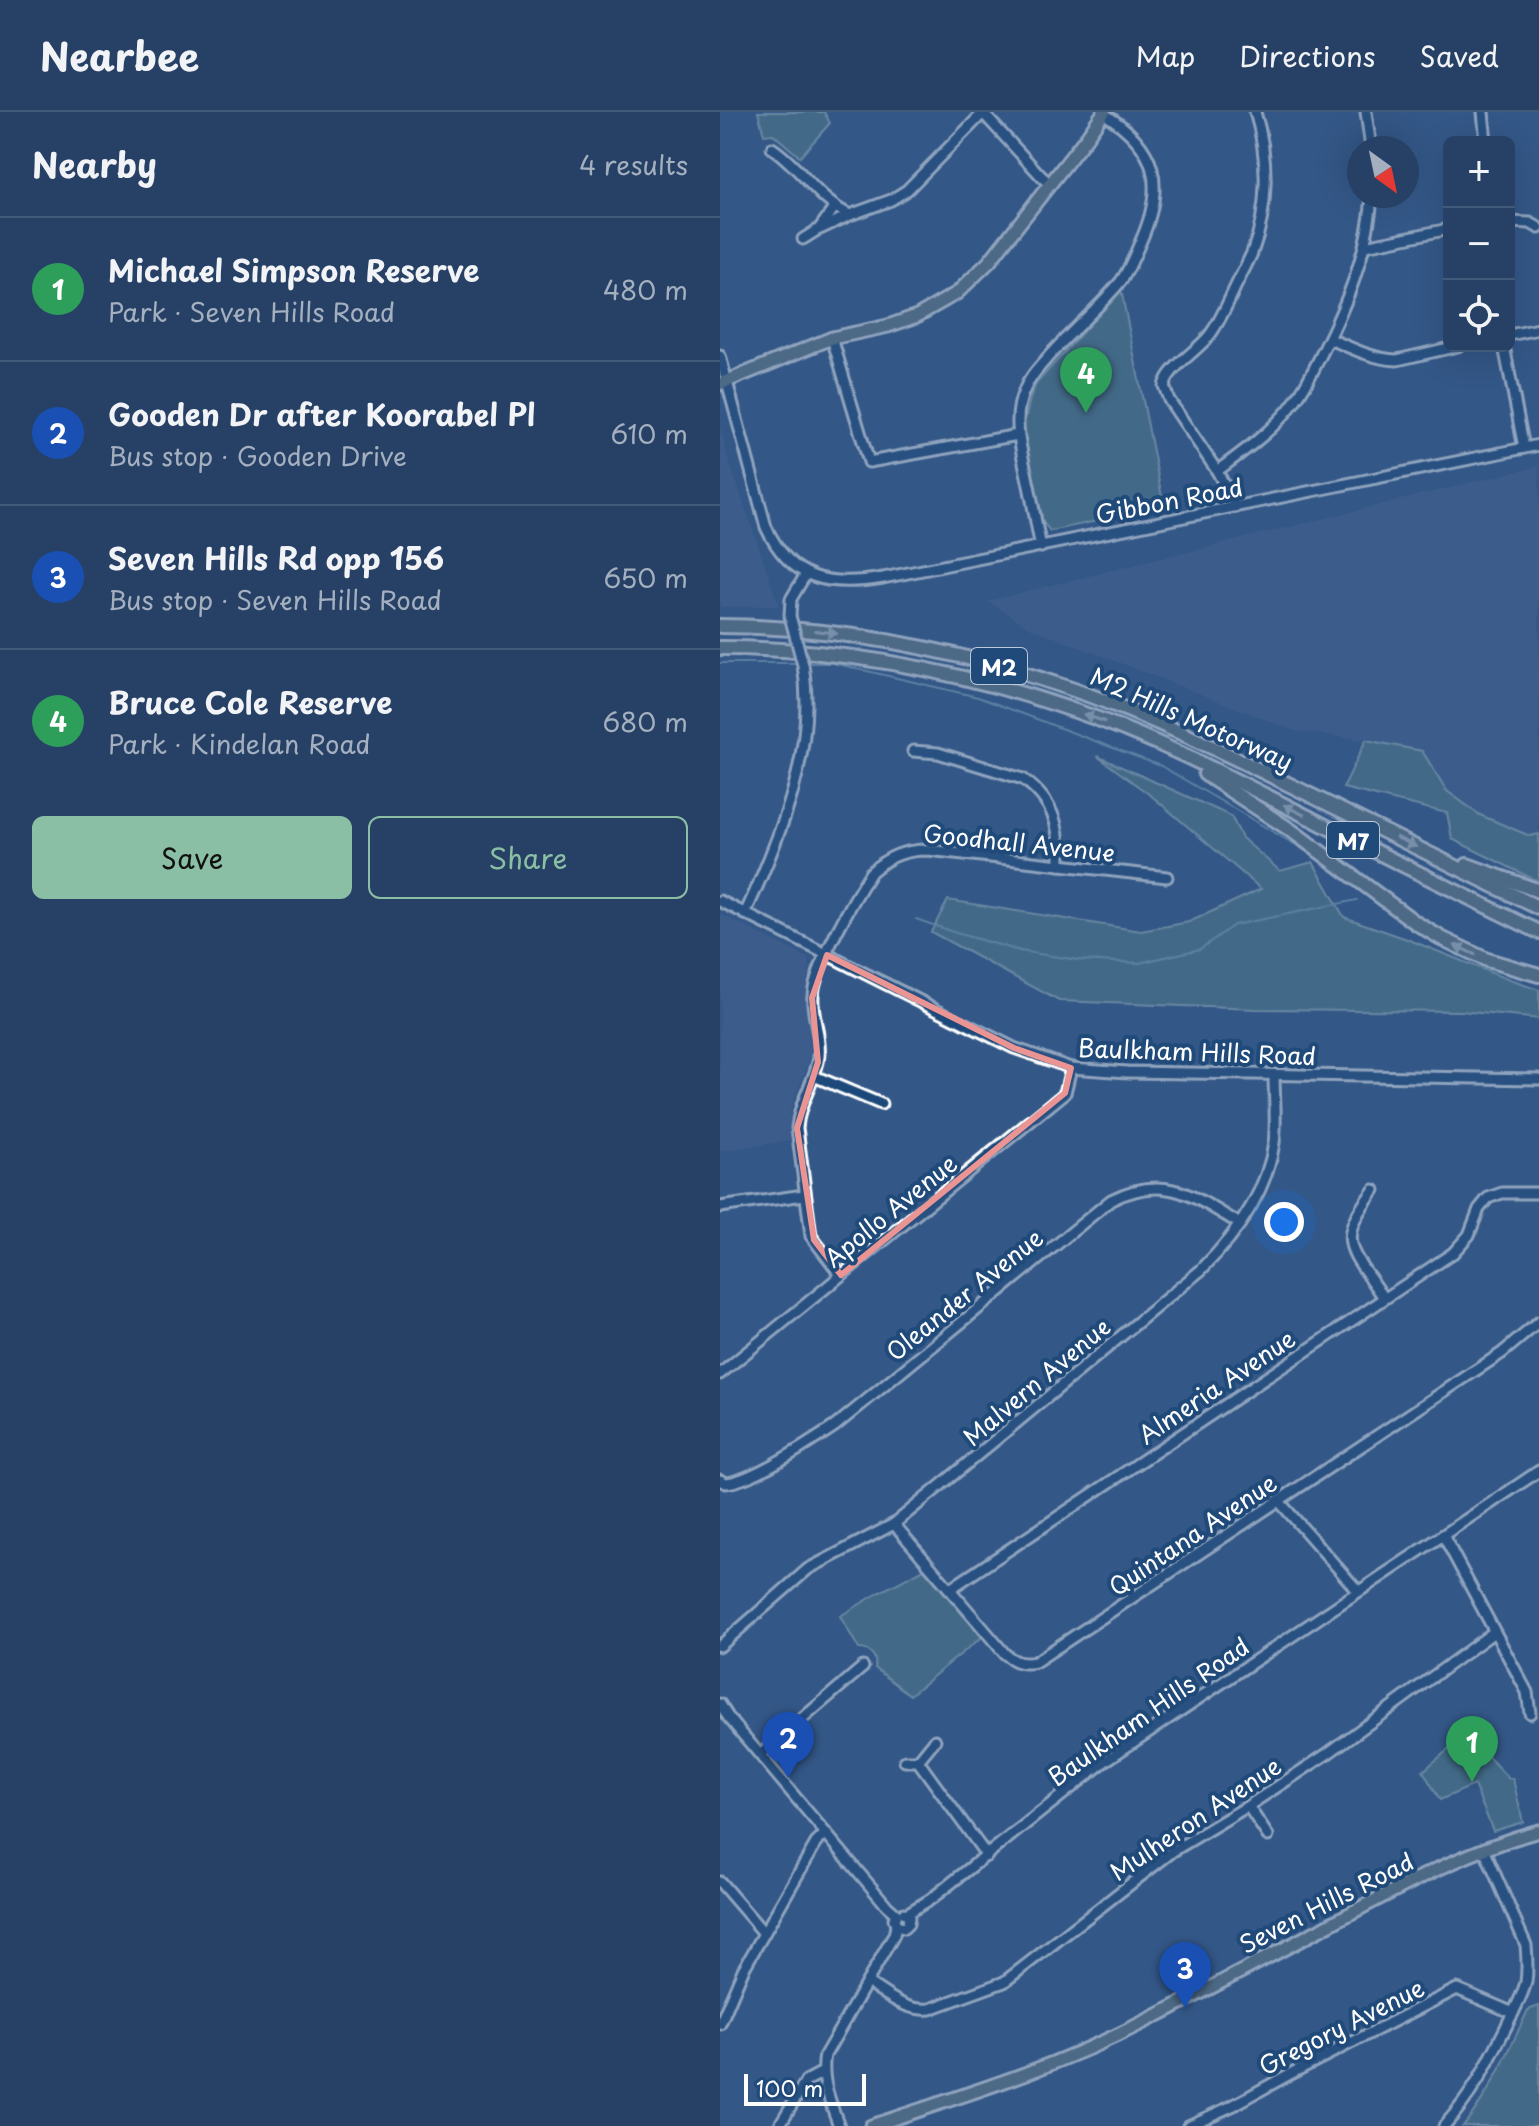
<!DOCTYPE html>
<html lang="en">
<head>
<meta charset="utf-8">
<style>
  :root { --surface:#264165; --page:#2e486b; --text:#f1f3f6; --muted:#a4afbf; --line:#425a79; --accent:#8abfa5 }
  body { margin:0; font-family:"Playpen Sans",sans-serif; background:var(--page); color:var(--text) }
  .controls { position:absolute; right:24px; top:24px; display:grid; overflow:hidden; border-radius:12px; box-shadow:0 8px 32px #0002 }
  .controls button { width:72px; height:72px; display:grid; place-items:center; padding:0; border:0; border-bottom:2px solid var(--line); background:var(--surface); color:var(--text); font:40px sans-serif }
  .compass { position:absolute; left:627px; top:24px; width:72px; height:72px; border-radius:50%; background:var(--surface); box-shadow:0 8px 32px #0002; rotate:147deg }
  .scale { position:absolute; left:24px; bottom:20px; width:122px; box-sizing:border-box; padding-left:8px; border:4px solid #fff; border-top:0; font-size:22px; line-height:28px; white-space:nowrap; color:#fff; -webkit-text-stroke:6px #1f4a7a; paint-order:stroke }
  .you { position:absolute; left:564px; top:1110px; width:28px; height:28px; margin:-20px; border:6px solid #fff; border-radius:50%; background:#1a73e8; box-shadow:0 0 0 12px #1a73e833 }
  .badge { display:grid; place-items:center; width:52px; height:52px; border-radius:50%; background:var(--accent); color:#fff; font-size:26px; font-weight:700 }
  .pin { position:absolute; translate:-50% -66px; filter:drop-shadow(0 2px 4px #0008) }
  .pin::after { content:''; position:absolute; top:42px; width:28px; height:24px; background:inherit; clip-path:polygon(0 0,100% 0,50% 100%) }
  .list { margin:0; padding:0; list-style:none }
  h2 { display:flex; justify-content:space-between; align-items:center; height:104px; margin:0; padding:0 32px; font-size:34px }
  h2 small { font-size:26px; font-weight:400; color:var(--muted) }
  .list li { display:grid; grid-template-columns:52px 1fr auto; gap:24px; align-items:center; box-sizing:border-box; height:144px; padding:0 32px; border-top:2px solid var(--line) }
  .list b { display:block; font-size:30px; white-space:nowrap }
  .list p { margin:0; font-size:26px; white-space:nowrap; color:var(--muted) }
  .list em { font-size:26px; font-style:normal; color:var(--muted) }
  .actions { display:flex; gap:16px; padding:24px 32px }
  .actions a { flex:1; padding:18px 0; border:2px solid var(--accent); border-radius:12px; text-align:center; font-size:28px; color:var(--accent) }
  .actions .main { background:var(--accent); color:#111 }
  .icon { flex:none; width:44px; height:44px; fill:none; stroke:currentColor; stroke-width:2; stroke-linecap:round; stroke-linejoin:round }
  .map { position:relative; flex:none; width:819px; height:2014px; overflow:hidden }
  header { display:flex; align-items:center; gap:48px; box-sizing:border-box; height:112px; padding:0 40px; background:var(--surface); border-bottom:2px solid var(--line) }
  header strong { font-size:38px }
  nav { display:flex; gap:44px; margin-inline-start:auto; font-size:28px }
  main { display:flex }
  aside { flex:1; background:var(--surface) }
  .map>svg:first-child { display:block }
  .built { fill:#466493 }
  .green { fill:#56828a; stroke:#aac0c4; stroke-width:2 }
  .lines { fill:none; stroke-linecap:round; stroke-linejoin:round }
  .stream { stroke:#8fb1c5; stroke-width:2 }
  .minor-casing { stroke:#fff; stroke-width:15 }
  .major-casing { stroke:#fff; stroke-width:17 }
  .highway-casing { stroke:#fff; stroke-width:18 }
  .minor { stroke:#1f4a7a; stroke-width:9 }
  .major { stroke:#6c7e84; stroke-width:11 }
  .highway { stroke:#6c7e84; stroke-width:12 }
  .minor-bridge-casing { stroke:#fff; stroke-width:15; stroke-linecap:butt }
  .minor-bridge { stroke:#1f4a7a; stroke-width:9 }
  .oneway { fill:#ccd2d4 }
  .marked { fill:none; stroke:#ea9494; stroke-width:6; stroke-linejoin:round }
  .labels { text-anchor:middle; dominant-baseline:central; stroke-width:8; stroke-linejoin:round; paint-order:stroke }
  .shield { fill:#1f4a7a; stroke:#bcc9d7; stroke-width:2 }
  .shield-label { font-size:22px; font-weight:bold; fill:#fff }
  .street-label { font-size:24px; fill:#fff; stroke:#1f4a7a }
</style>
</head>
<body>
<header>
<strong>Nearbee</strong>
<nav><a>Map</a><a>Directions</a><a>Saved</a></nav>
</header>
<main>
<aside>
<h2>Nearby<small>4 results</small></h2>
<ul class="list">
<li><span class="badge" style="background:#2e9e5b">1</span><div><b>Michael Simpson Reserve</b><p>Park · Seven Hills Road</p></div><em>480 m</em></li>
<li><span class="badge" style="background:#1a4fb4">2</span><div><b>Gooden Dr after Koorabel Pl</b><p>Bus stop · Gooden Drive</p></div><em>610 m</em></li>
<li><span class="badge" style="background:#1a4fb4">3</span><div><b>Seven Hills Rd opp 156</b><p>Bus stop · Seven Hills Road</p></div><em>650 m</em></li>
<li><span class="badge" style="background:#2e9e5b">4</span><div><b>Bruce Cole Reserve</b><p>Park · Kindelan Road</p></div><em>680 m</em></li>
</ul>
<div class="actions"><a class="main">Save</a><a>Share</a></div>
</aside>
<div class="map">
<svg width="819" height="2014" viewBox="0 0 819 2014">
  <rect width="100%" height="100%" fill="#335787"/>
  <filter id="ink" filterUnits="userSpaceOnUse"><feTurbulence type="fractalNoise" baseFrequency=".0125" numOctaves="2"/><feDisplacementMap in="SourceGraphic" scale="16" xChannelSelector="R" yChannelSelector="G"/><feConvolveMatrix kernelMatrix="1 2 1 2 8 2 1 2 1" color-interpolation-filters="sRGB"/></filter>
  <g filter="url(#ink)">
    <!-- built -->
    <g class="built">
      <path d="M0,314L8,346L59,494L0,495Z"/>
      <path d="M819,354V722L810,724L760,703L727,679L702,639L646,628L575,619L313,517L267,489Z"/>
      <path d="M0,802L88,846L90,854L85,880V894L90,920V941L88,952L71,995L69,1029L0,1039Z"/>
    </g>
    <!-- green -->
    <g class="green">
      <path d="M38,0H104L110,11L80,45L53,22L44,23Z"/>
      <path d="M401,177L444,395L330,419L323,410L303,316L310,287L316,272Z"/>
      <path d="M646,628L702,639L727,679L760,703L810,724L819,722V768L813,767L732,727L727,701L623,676Z"/>
      <path d="M377,644L511,704L522,726L560,759L593,750L624,805L687,827L787,867L819,878V907L740,899L535,897L339,889L211,820L228,788L421,819L469,810L541,777L434,686Z"/>
      <path d="M204,1457L262,1525L190,1583L155,1556C157,1545 151,1537 139,1537L120,1504L160,1480Z"/>
      <path d="M747,1622L788,1666L793,1667L803,1710L773,1719L754,1673L720,1688L703,1659Z"/>
      <path d="M819,1894V2014H743C772,1979 789,1938 808,1898Z"/>
    </g>
    <g class="lines">
      <!-- stream -->
      <g class="stream">
        <path d="M0,551H80"/>
        <path d="M87,551H113L258,585L441,654L596,745"/>
        <path d="M196,807L236,821L300,839L357,848L419,851L480,837L514,813L637,788"/>
      </g>
      <!-- minor casing -->
      <g class="minor-casing">
        <g id="minor">
          <path d="M262,0L322,65L330,72"/>
          <path d="M646,0L651,36"/>
          <path d="M763,0L766,30"/>
          <path d="M52,36C81,55 98,89 130,103L171,88L187,78L263,1"/>
          <path d="M789,110L810,111L819,116"/>
          <path d="M100,117L130,103"/>
          <path d="M83,127L99,117L114,96"/>
          <path d="M645,134L729,117"/>
          <path d="M789,223L819,217"/>
          <path d="M112,226L149,350L298,323"/>
          <path d="M610,227C632,236 652,247 677,248L738,234"/>
          <path d="M784,234L804,336"/>
          <path d="M0,244L46,415C71,469 108,475 163,466L819,333"/>
          <path d="M497,359C520,342 544,325 563,304C580,286 591,263 602,241C627,191 648,141 652,84"/>
          <path d="M516,395L497,359L449,288L444,274C449,255 476,240 489,224C499,211 506,195 513,180C519,167 526,154 532,141C549,96 549,45 535,0"/>
          <path d="M321,435C316,413 313,391 308,369C302,339 291,308 304,279C309,265 320,255 329,244C352,218 379,196 401,169C409,158 414,144 420,131C446,73 438,35 383,1"/>
          <path d="M70,504L71,487L86,462"/>
          <path d="M193,639L218,641L303,667C335,690 340,716 340,753"/>
          <path d="M0,789L294,936L351,956L407,960L819,967"/>
          <path d="M25,802C60,725 97,638 83,553"/>
          <path d="M94,964L161,992"/>
          <path d="M654,1078C613,1132 631,1136 664,1186"/>
          <path d="M0,1095L84,1083"/>
          <path d="M121,1163L91,1124L77,1016C79,990 95,970 99,945C102,924 91,904 93,883C94,856 135,785 151,760C169,744 184,738 208,738L447,765"/>
          <path d="M0,1262L345,981L351,956"/>
          <path d="M0,1368L6,1371C33,1369 91,1330 115,1314L391,1088C446,1061 473,1084 520,1112"/>
          <path d="M558,1388L638,1479"/>
          <path d="M174,1412L285,1542C295,1550 302,1553 315,1550L782,1241L819,1210"/>
          <path d="M723,1423L807,1580L810,1601"/>
          <path d="M230,1477L733,1141L749,1123L759,1097L768,1086L782,1081H819"/>
          <path d="M0,1534L88,1457L174,1412L481,1158C515,1124 547,1080 554,1031C557,1009 554,985 554,963"/>
          <path d="M0,1592L8,1605L167,1794L176,1802"/>
          <path d="M40,1643L143,1555"/>
          <path d="M185,1649H198L267,1744"/>
          <path d="M198,1649L215,1628"/>
          <path d="M528,1694L548,1724"/>
          <path d="M0,1770L43,1820"/>
          <path d="M186,1802L211,1787L385,1649L819,1359"/>
          <path d="M176,1814L184,1816L188,1812L189,1805L184,1801"/>
          <path d="M147,1870C166,1882 186,1900 210,1897L284,1870L453,1739L528,1694L607,1642L774,1520"/>
          <path d="M0,1912L23,1858L96,1731L106,1721"/>
          <path d="M59,2014L86,1969L103,1960"/>
          <path d="M119,2014C111,1991 100,1968 105,1943L174,1823L176,1814L174,1807L176,1802"/>
          <path d="M468,2014L512,1994L568,1963L737,1877L793,1901"/>
          <path d="M724,2014C754,1981 766,1955 786,1915C793,1900 802,1886 806,1870C808,1857 807,1845 806,1833L764,1737"/>
        </g>
      </g>
      <!-- major casing -->
      <g class="major-casing">
        <g id="major">
          <path d="M0,272L112,226L168,214L197,204L237,181L269,150L366,26L384,0"/>
          <path d="M151,2014C244,1983 334,1956 422,1911C492,1876 561,1838 631,1801C692,1769 752,1737 819,1719"/>
        </g>
      </g>
      <!-- highway casing -->
      <g class="highway-casing">
        <g id="highway">
          <path d="M0,514C119,515 239,538 351,577C428,603 501,639 574,675C655,715 737,755 819,796"/>
          <path d="M0,536C128,536 258,563 378,607C452,634 522,672 592,707C667,746 743,783 819,820"/>
          <path d="M485,662L572,719L696,811L721,826L767,848L819,863"/>
          <path d="M747,753L819,779"/>
        </g>
      </g>
      <!-- minor -->
      <use href="#minor" class="minor"/>
      <!-- major -->
      <use href="#major" class="major"/>
      <!-- highway -->
      <use href="#highway" class="highway"/>
      <!-- minor-bridge casing -->
      <g class="minor-bridge-casing">
        <path id="minor-bridge" d="M70,504L83,553"/>
      </g>
      <!-- minor-bridge -->
      <use href="#minor-bridge" class="minor-bridge"/>
    </g>
    <!-- one-way arrows -->
    <defs><path id="oneway-solid" d="M-6-.8H1V-3.2L6.5 0L1 3.2V.8H-6Z" transform="scale(2)"/></defs>
    <g class="oneway">
      <use href="#oneway-solid" transform="translate(106 520) rotate(8)"/>
      <use href="#oneway-solid" transform="translate(374 606) rotate(-160)"/>
      <use href="#oneway-solid" transform="translate(574 698) rotate(-153)"/>
      <use href="#oneway-solid" transform="translate(686 730) rotate(26)"/>
      <use href="#oneway-solid" transform="translate(745 838) rotate(-155)"/>
    </g>
  </g>
  <!-- marked area -->
  <path d="M0 0H819V2014H0ZM107,843L294,936L351,956L345,981L121,1163L94,1128L77,1016L98,950L92,886Z" fill="#335787" fill-opacity=".55" fill-rule="evenodd"/>
  <path class="marked" d="M107,843L294,936L351,956L345,981L121,1163L94,1128L77,1016L98,950L92,886Z"/>
  <g class="labels">
    <!-- shield labels -->
    <g class="shield">
      <rect x="251" y="536" width="56" height="36" rx="6"/>
      <rect x="607" y="710" width="52" height="36" rx="6"/>
    </g>
    <g class="shield-label">
      <text x="279" y="554">M2</text>
      <text x="633" y="728">M7</text>
    </g>
    <!-- street labels -->
    <g class="street-label">
      <text transform="translate(449 388) rotate(-11)">Gibbon Road</text>
      <text transform="translate(472 606) rotate(24)">M2 Hills Motorway</text>
      <text transform="translate(299 730) rotate(6)">Goodhall Avenue</text>
      <text transform="translate(477 939) rotate(2)">Baulkham Hills Road</text>
      <text transform="translate(170 1098) rotate(-39)">Apollo Avenue</text>
      <text transform="translate(244 1182) rotate(-39)">Oleander Avenue</text>
      <text transform="translate(316 1269) rotate(-40)">Malvern Avenue</text>
      <text transform="translate(496 1274) rotate(-34)">Almeria Avenue</text>
      <text transform="translate(472 1422) rotate(-34)">Quintana Avenue</text>
      <text transform="translate(428 1599) rotate(-35)">Baulkham Hills Road</text>
      <text transform="translate(475 1706) rotate(-34)">Mulheron Avenue</text>
      <text transform="translate(606 1790) rotate(-27)">Seven Hills Road</text>
      <text transform="translate(621 1914) rotate(-27)">Gregory Avenue</text>
    </g>
  </g>
</svg>
<div class="controls">
<button>+</button>
<button>−</button>
<button><svg class="icon" aria-label="locate" viewBox="0 0 24 24"><circle cx="12" cy="12" r="6"/><path d="M12 2v4M12 18v4M2 12h4M18 12h4"/></svg></button>
</div>
<svg class="compass" viewBox="-18 -18 36 36"><path d="M0-13l5 13h-10z" fill="#e53935"/><path d="M0 13l5-13h-10z" fill="#a4afbf"/></svg>
<div class="scale">100 m</div>
<div class="you"></div>
<div class="pin badge" style="left:752px;top:1670px;background:#2e9e5b">1</div>
<div class="pin badge" style="left:68px;top:1666px;background:#1a4fb4">2</div>
<div class="pin badge" style="left:465px;top:1896px;background:#1a4fb4">3</div>
<div class="pin badge" style="left:366px;top:301px;background:#2e9e5b">4</div>
</div>
</main>
</body>
</html>
